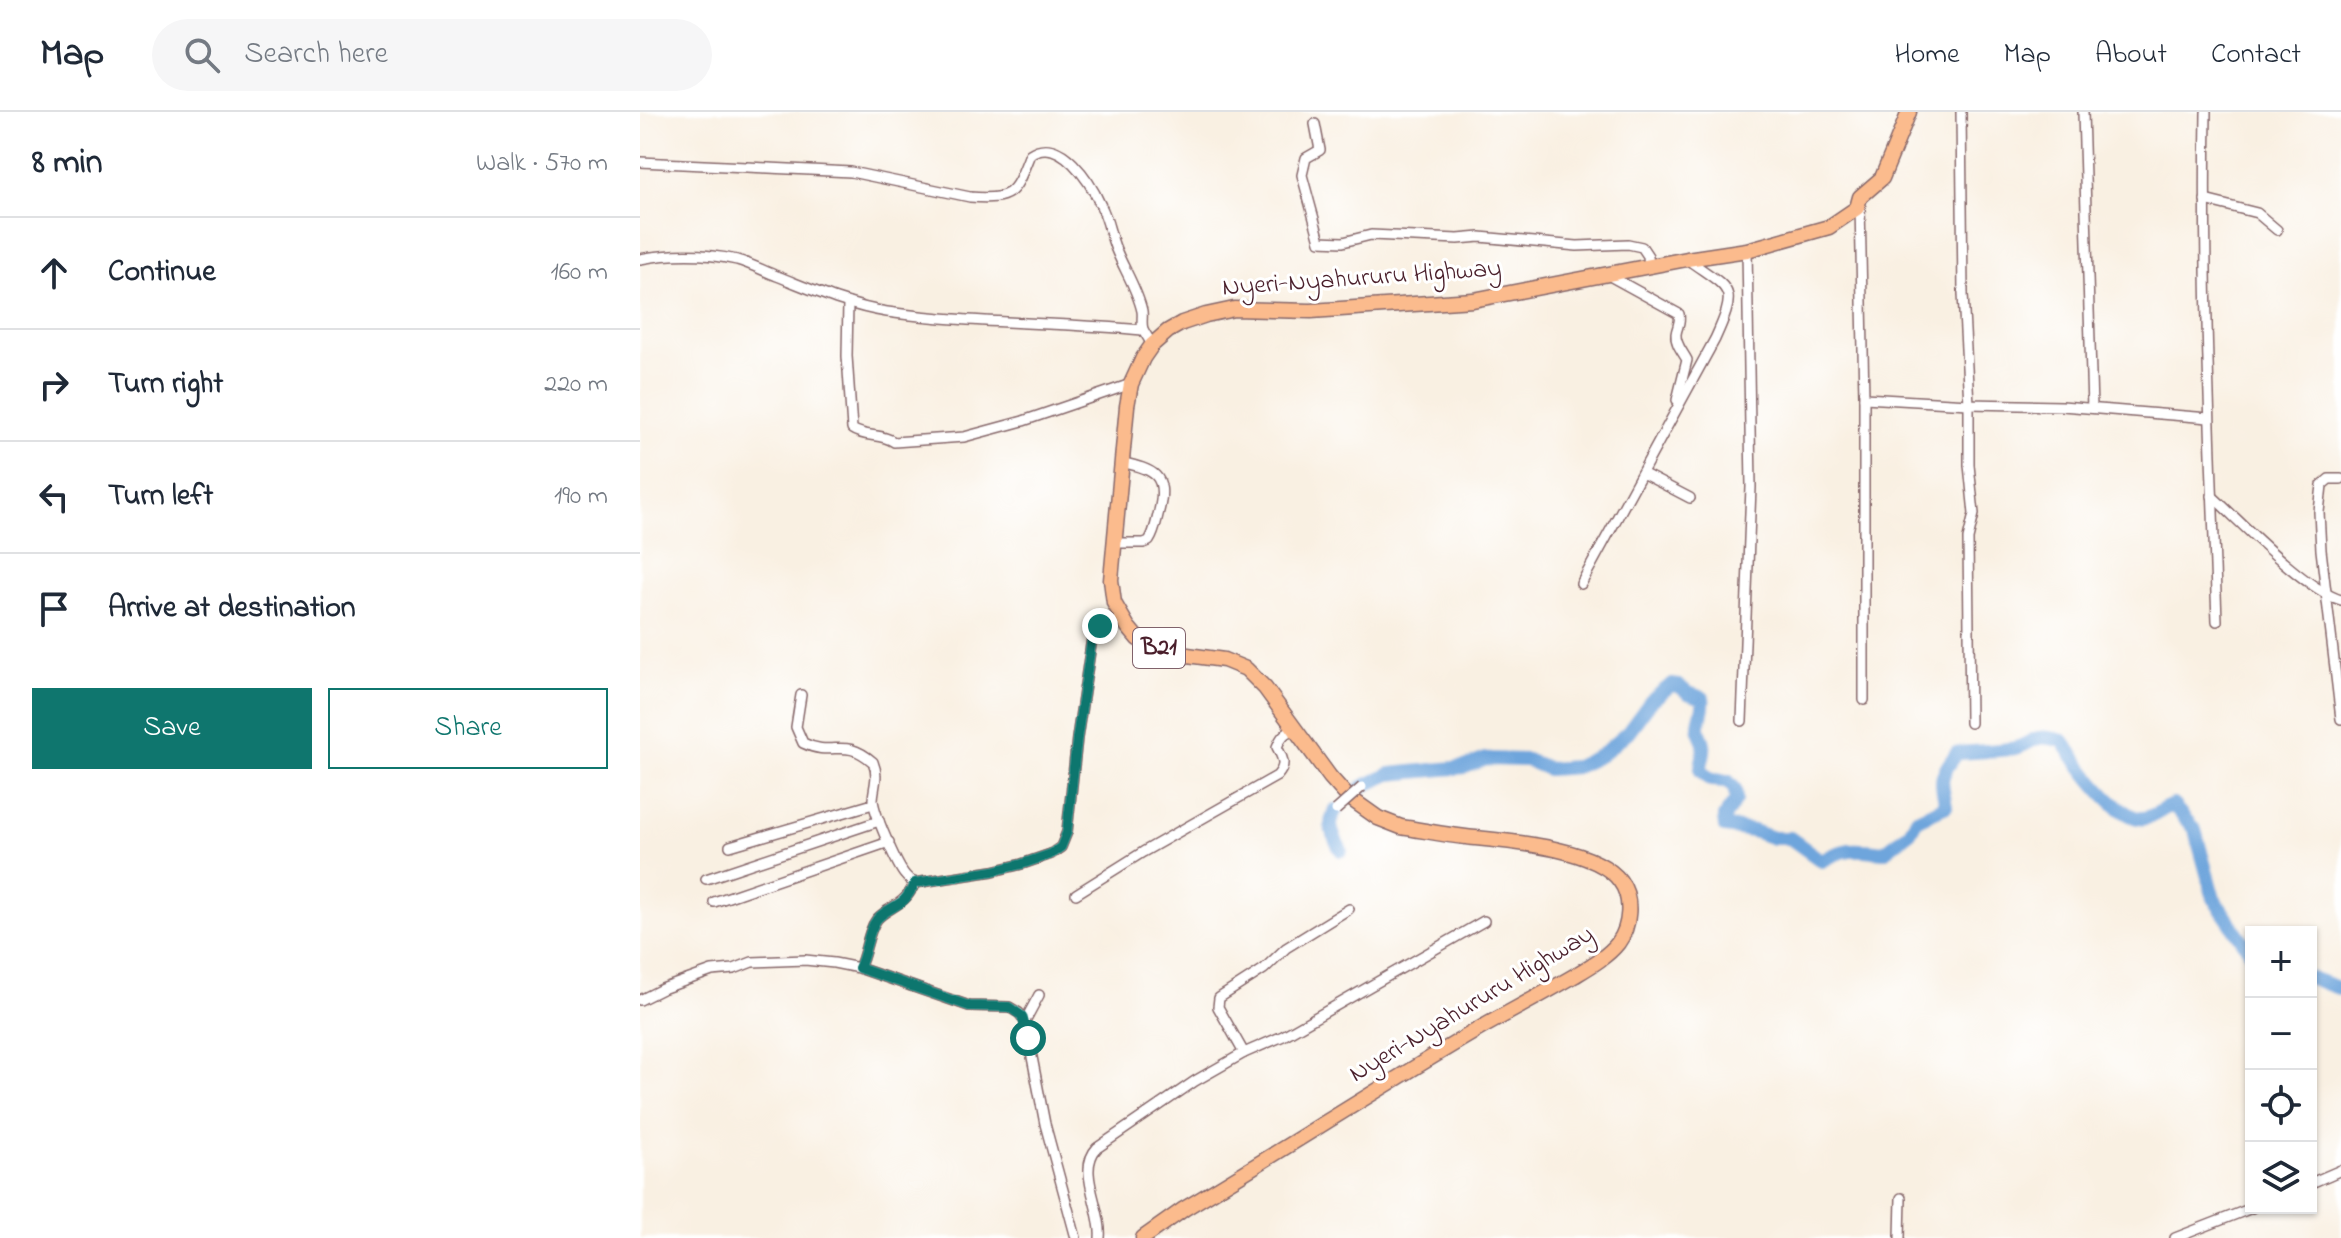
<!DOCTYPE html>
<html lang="en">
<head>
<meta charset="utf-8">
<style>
  :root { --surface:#fff; --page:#f6f6f7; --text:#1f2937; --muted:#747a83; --line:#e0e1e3; --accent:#0f766e }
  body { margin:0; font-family:"Indie Flower",sans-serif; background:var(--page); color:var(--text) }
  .controls { position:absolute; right:24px; bottom:24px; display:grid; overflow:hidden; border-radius:0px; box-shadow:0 2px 6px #0004 }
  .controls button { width:72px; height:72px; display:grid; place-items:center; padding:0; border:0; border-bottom:2px solid var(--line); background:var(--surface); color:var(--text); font:40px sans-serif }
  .stop { position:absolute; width:24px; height:24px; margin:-18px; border:6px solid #0f766e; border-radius:50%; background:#fff }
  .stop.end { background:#0f766e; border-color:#fff; box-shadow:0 2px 8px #0008 }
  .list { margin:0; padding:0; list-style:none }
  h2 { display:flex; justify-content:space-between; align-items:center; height:104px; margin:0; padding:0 32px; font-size:34px }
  h2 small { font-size:26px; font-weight:400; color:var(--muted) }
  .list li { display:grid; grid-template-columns:52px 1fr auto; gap:24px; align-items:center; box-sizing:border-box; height:112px; padding:0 32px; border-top:2px solid var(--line) }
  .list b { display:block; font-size:30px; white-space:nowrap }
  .list em { font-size:26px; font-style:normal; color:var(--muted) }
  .actions { display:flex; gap:16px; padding:24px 32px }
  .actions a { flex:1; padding:18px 0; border:2px solid var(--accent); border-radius:0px; text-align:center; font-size:28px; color:var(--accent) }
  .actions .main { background:var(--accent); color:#fff }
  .icon { flex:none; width:44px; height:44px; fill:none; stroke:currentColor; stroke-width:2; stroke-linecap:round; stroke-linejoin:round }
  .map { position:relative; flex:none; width:1701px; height:1126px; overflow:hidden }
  header { display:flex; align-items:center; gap:48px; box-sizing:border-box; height:112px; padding:0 40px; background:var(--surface); border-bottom:2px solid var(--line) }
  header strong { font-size:38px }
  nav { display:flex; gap:44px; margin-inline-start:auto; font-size:28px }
  .search { width:560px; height:72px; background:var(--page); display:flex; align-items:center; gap:20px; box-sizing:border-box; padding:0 28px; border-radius:44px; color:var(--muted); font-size:30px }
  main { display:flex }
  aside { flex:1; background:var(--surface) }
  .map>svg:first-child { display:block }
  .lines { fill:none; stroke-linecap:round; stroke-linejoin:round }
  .river { stroke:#6ea5dc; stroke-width:14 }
  .minor-casing { stroke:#87686b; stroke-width:12 }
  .trunk-casing { stroke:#87686b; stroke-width:17 }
  .minor { stroke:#fff; stroke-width:9 }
  .trunk { stroke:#fbbb8d; stroke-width:14 }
  .minor-bridge-casing { stroke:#87686b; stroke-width:12; stroke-linecap:butt }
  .minor-bridge { stroke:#fff; stroke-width:9 }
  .route { stroke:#0f766e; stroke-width:10 }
  .labels { text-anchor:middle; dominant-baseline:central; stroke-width:6; stroke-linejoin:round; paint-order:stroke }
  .shield { fill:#fff; stroke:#80626b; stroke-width:2 }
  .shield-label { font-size:24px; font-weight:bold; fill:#4a1f2b }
  .street-label { font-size:26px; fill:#4a1f2b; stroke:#fff }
</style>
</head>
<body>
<header>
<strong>Map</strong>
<div class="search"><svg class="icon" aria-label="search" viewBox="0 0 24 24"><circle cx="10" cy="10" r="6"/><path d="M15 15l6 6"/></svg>Search here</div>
<nav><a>Home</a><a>Map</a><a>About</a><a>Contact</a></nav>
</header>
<main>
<aside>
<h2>8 min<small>Walk · 570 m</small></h2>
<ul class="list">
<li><svg class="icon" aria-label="ahead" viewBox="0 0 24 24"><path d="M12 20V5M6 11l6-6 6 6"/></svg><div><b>Continue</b></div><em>160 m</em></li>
<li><svg class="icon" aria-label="right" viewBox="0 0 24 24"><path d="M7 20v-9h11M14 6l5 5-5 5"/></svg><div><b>Turn right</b></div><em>220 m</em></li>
<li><svg class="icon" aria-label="left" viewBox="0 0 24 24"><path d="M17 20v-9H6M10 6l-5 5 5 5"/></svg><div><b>Turn left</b></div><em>190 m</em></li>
<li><svg class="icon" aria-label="arrive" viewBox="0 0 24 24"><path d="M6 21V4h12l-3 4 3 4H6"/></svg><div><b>Arrive at destination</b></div></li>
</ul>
<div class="actions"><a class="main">Save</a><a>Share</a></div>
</aside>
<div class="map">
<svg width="1701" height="1126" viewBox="0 0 1701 1126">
  <rect width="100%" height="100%" fill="#fff"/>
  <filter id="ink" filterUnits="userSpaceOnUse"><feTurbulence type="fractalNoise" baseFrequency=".0125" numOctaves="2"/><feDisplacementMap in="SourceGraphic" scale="16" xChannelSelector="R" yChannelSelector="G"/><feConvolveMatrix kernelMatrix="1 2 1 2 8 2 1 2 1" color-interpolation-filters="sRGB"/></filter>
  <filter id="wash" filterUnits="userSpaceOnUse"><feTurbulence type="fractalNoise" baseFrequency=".006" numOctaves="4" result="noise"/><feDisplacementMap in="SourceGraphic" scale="32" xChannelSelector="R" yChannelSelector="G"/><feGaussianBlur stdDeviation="1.8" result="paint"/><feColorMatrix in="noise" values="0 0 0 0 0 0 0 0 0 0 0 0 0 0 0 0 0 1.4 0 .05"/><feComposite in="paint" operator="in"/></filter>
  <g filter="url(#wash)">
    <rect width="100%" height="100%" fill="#f9f0e2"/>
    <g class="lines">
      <!-- river -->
      <g class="river">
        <path d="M722,675L750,662L825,655L846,647L887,648L908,657L936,655L961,643L988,620L1011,589L1031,573L1039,574L1048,581L1063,586C1065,596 1060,603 1059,613C1058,621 1063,625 1064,632C1066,642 1060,649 1061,659L1071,668L1088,669L1095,677L1096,688L1084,705L1085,715L1113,719L1133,726H1150L1182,749C1207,734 1217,737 1244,740L1270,720L1277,707L1306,694C1300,666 1299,665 1317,641C1334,640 1351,639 1369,637C1396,634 1387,619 1423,629C1437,650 1472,700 1498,706C1510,709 1522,696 1533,693L1555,718L1574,787L1611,841"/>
        <path d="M696,698C686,712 693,724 701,738"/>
        <path d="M1671,866L1701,877"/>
      </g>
    </g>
  </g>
  <g filter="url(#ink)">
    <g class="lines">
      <!-- minor casing -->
      <g class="minor-casing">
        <g id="minor">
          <path d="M1321,0L1323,182L1329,292V353L1334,402L1328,427L1330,611"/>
          <path d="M1443,0L1452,296"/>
          <path d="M1566,0C1563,170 1571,339 1577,509"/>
          <path d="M675,12L680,38L666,46L662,63L680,129L703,130L731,123L818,127L840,125L937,134L988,132L1002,135L1008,144L1009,155"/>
          <path d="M0,50L211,60L330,85C375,89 375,79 390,42C420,21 451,71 461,94C468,107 470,122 475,135C483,156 497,176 502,199C503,204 501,212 503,217C505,222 510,228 512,233"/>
          <path d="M1565,88L1617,101L1637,118"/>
          <path d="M1220,93L1224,286V588"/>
          <path d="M0,147C32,141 65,141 97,148C111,152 124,159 137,164C173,178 208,194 247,200C332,212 418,210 503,218"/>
          <path d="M968,163L1039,202C1041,211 1037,214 1036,222C1035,232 1043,240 1047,248L1037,288"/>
          <path d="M208,191L207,244L212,317C225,326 242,321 254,330L324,325L383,309L491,272"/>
          <path d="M1224,286L1329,292L1422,294L1569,306"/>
          <path d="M1002,361L1050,386"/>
          <path d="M1701,367H1689L1682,373L1679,400L1681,438L1701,607"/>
          <path d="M1572,384C1603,412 1664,477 1701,488"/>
          <path d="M474,431H504L509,429C515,420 516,410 519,399C528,362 514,358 481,350"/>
          <path d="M941,472L1075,227C1099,174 1091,179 1047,147"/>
          <path d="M161,583L156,615L163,631C194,646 203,624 233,650C239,664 234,673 233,687C233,699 257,754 265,763C268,767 271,769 275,771C272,777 269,783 264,787C256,795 245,798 237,807C227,820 227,840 219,856"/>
          <path d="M1102,609L1111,375L1107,138"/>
          <path d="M90,734L233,692"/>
          <path d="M66,767L239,709"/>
          <path d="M275,771L353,759L382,752L411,742L421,735L427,720L437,626L452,526L456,514L465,516L482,506"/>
          <path d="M436,782L503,740L637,664C647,653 643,647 637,635C641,625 644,621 654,617"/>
          <path d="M74,790L249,730"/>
          <path d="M0,888L22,877L72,859L94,857L112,850L165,848L194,851L219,856L329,894L369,895L379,901L385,909L405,1012L436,1126"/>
          <path d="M385,909L399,883"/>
          <path d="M604,941L578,895L579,886L624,857L646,836L709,797"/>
          <path d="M1671,1071L1701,1058"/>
          <path d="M460,1126C463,1098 436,1058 457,1036L555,969L604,941L643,924L844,809"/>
          <path d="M1260,1126L1261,1086"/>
          <path d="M1535,1126L1612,1096"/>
        </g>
      </g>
      <!-- trunk casing -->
      <g class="trunk-casing">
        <path id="trunk" d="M503,1126L544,1097C643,1038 740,975 839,917C871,899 903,882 934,864C949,855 967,845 978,831C990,815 993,786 980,769C956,735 866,729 826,725C804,723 782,718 761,715L738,706L707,684L690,665L625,576L606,557L584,548L533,541L514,534L498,527L488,515L474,491L471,468L487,294L491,272L503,246L512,233L528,219L542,211L566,203L594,197L671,199L833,188L1047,147L1107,138L1189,115L1217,96L1220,85L1242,66L1269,0"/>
      </g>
      <!-- minor -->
      <use href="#minor" class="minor"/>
      <!-- trunk -->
      <use href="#trunk" class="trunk"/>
      <!-- minor-bridge casing -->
      <g class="minor-bridge-casing">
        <path id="minor-bridge" d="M696,698L722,675"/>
      </g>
      <!-- minor-bridge -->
      <use href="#minor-bridge" class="minor-bridge"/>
    </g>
  </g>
  <g class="lines" filter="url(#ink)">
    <!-- route -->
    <path class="route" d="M388,926L382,904L369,895L329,894L219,856C227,840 227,820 237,807C245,798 256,795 264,788C269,783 272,777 275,771L353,759L382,752L411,742L421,735L427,720L437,626L452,526L456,514H460"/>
  </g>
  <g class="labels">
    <!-- shield labels -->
    <rect class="shield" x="493" y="516" width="52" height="40" rx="6"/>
    <g class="shield-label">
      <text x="519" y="536">B21</text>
    </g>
    <!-- street labels -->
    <g class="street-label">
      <text transform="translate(722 167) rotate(-4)">Nyeri-Nyahururu Highway</text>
      <text transform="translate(832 893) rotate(-31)">Nyeri-Nyahururu Highway</text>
    </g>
  </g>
</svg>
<div class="controls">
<button>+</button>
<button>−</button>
<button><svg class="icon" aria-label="locate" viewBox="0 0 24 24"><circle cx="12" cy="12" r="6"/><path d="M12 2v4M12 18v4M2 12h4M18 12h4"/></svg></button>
<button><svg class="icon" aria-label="layers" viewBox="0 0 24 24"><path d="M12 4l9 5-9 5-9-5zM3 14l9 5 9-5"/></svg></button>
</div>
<div class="stop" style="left:388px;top:926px"></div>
<div class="stop end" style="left:460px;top:514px"></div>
</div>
</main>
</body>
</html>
